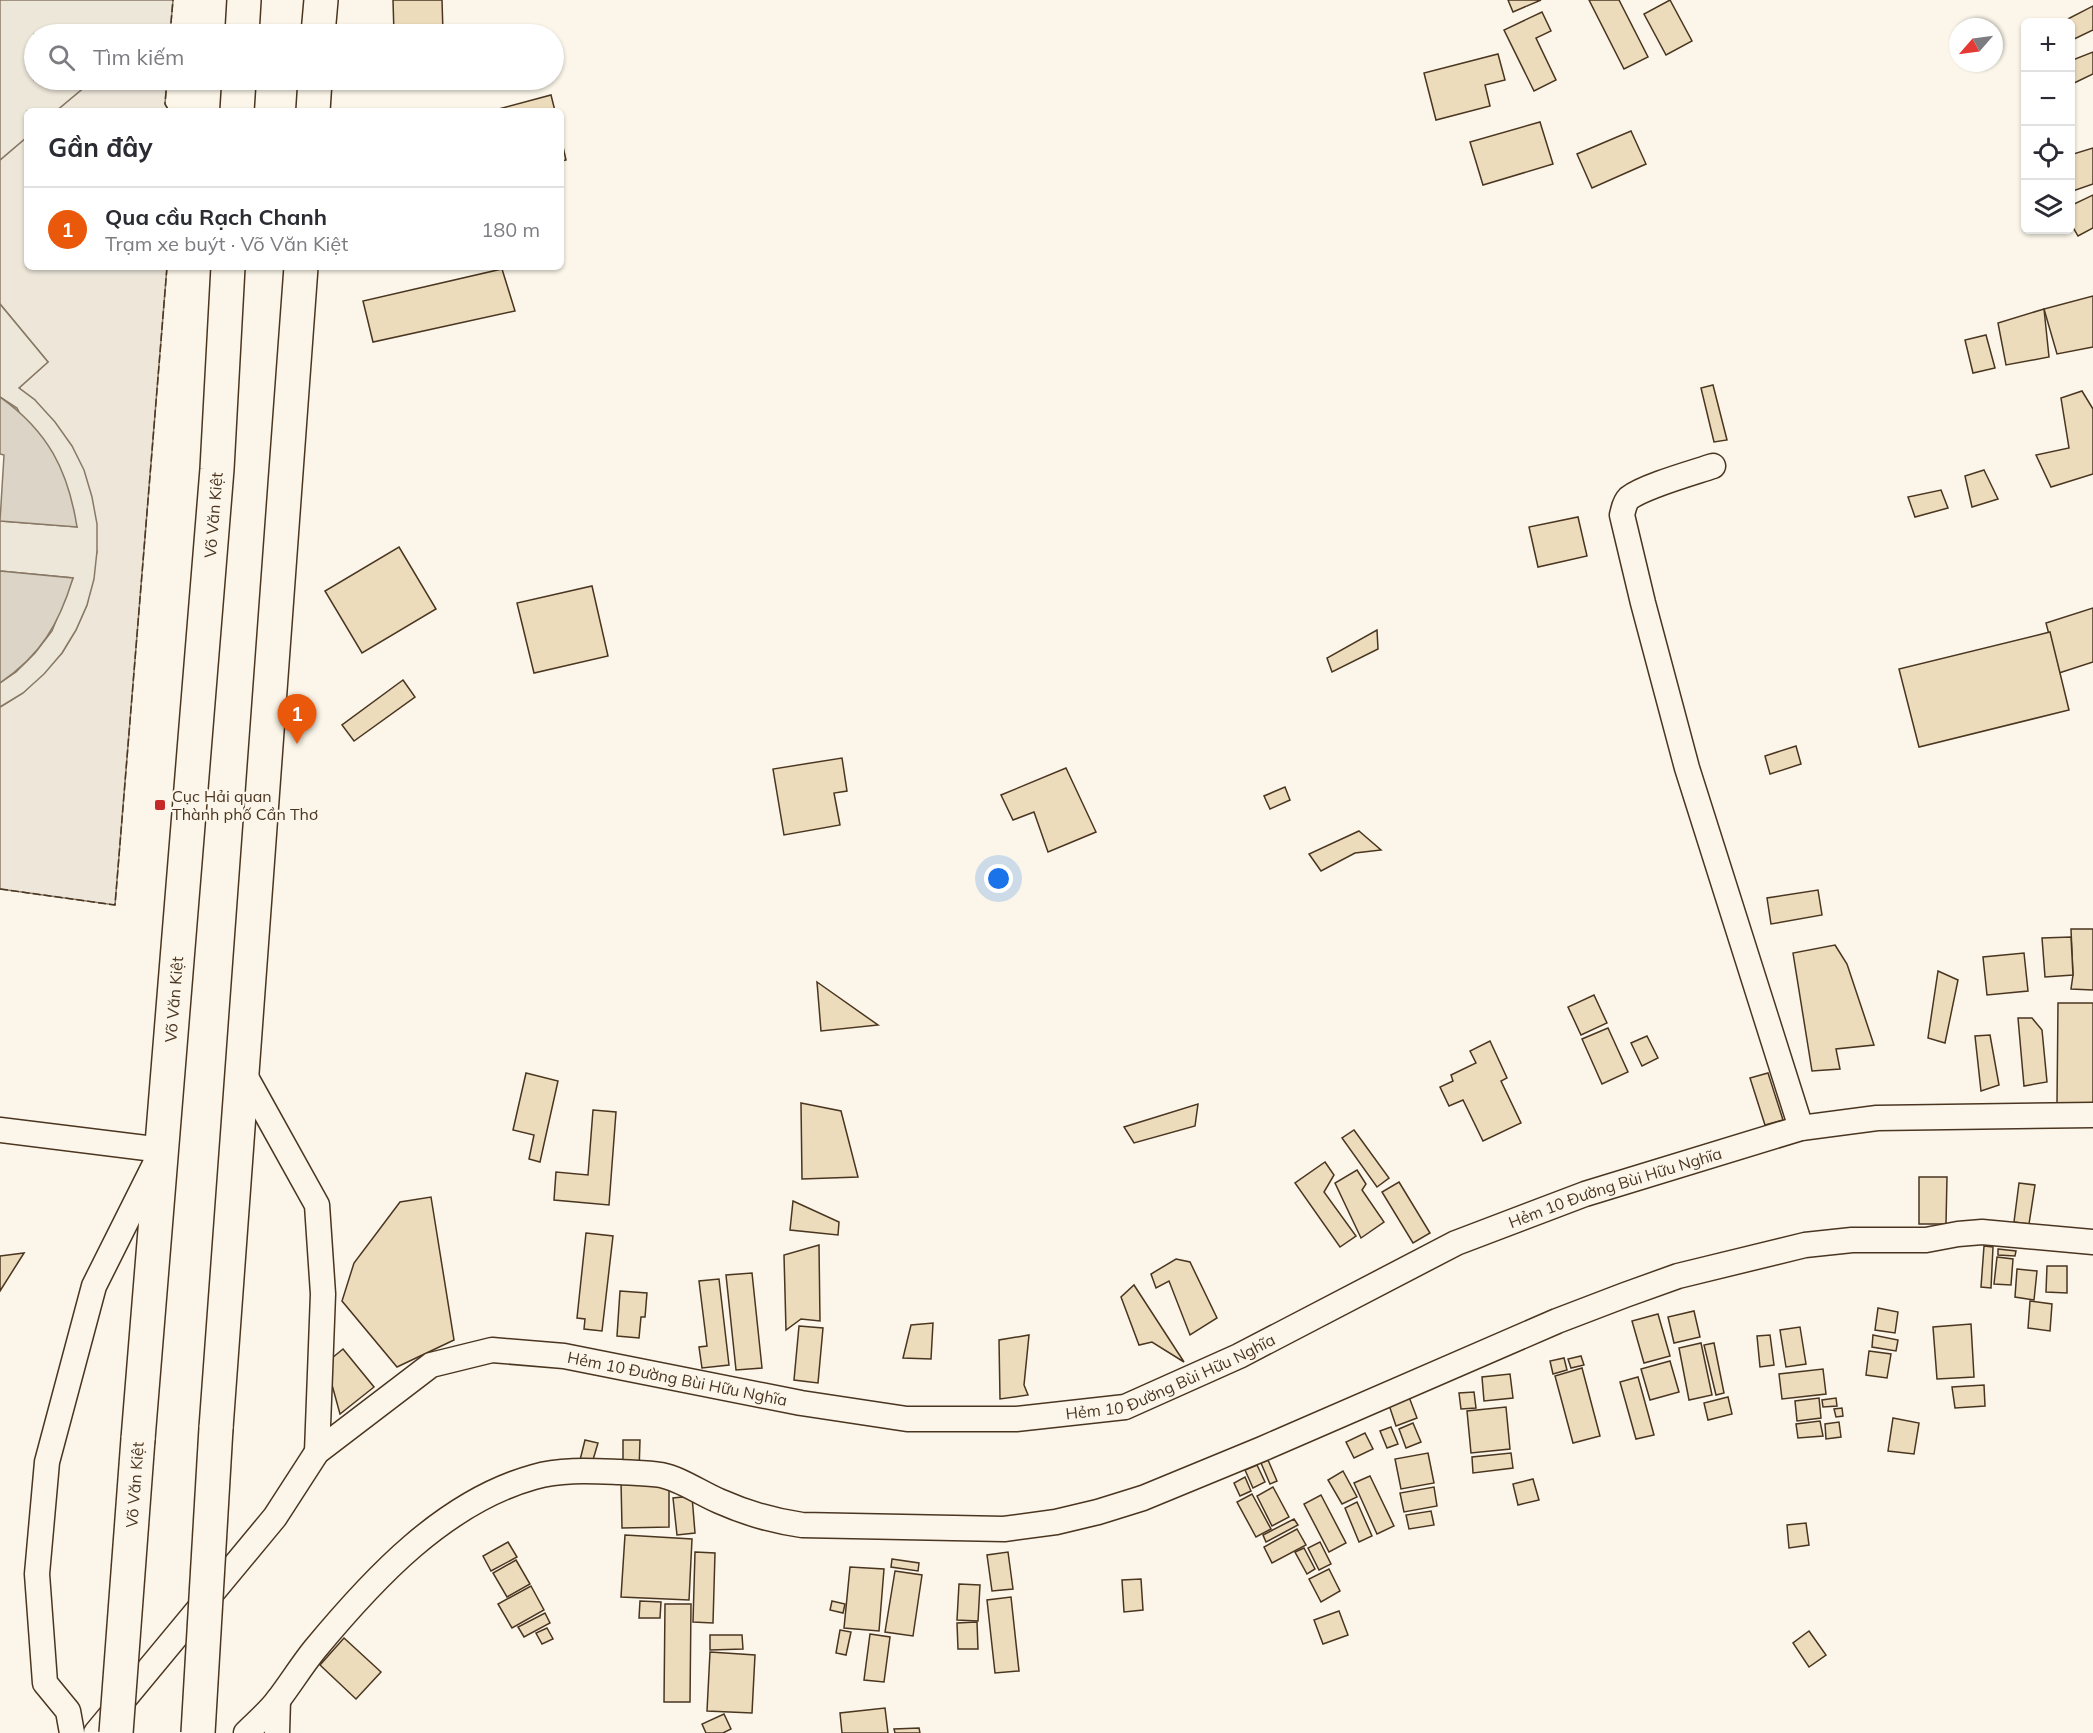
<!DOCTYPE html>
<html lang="vi">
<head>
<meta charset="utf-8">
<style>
  :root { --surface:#fff; --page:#f2f2f3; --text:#2b2b33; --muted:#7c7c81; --line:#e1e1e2; --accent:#ea580c }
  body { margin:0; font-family:Mulish,sans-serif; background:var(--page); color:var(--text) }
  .controls { position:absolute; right:18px; top:18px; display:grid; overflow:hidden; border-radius:9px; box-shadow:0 2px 4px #0004 }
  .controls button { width:54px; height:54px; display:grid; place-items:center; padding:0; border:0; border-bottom:2px solid var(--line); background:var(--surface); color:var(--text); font:30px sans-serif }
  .compass { position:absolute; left:1949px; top:18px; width:54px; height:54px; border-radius:50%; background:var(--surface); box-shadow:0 2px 4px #0004; rotate:242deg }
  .you { position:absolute; left:999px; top:879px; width:21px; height:21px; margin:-15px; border:4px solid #fff; border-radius:50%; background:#1a73e8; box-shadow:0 0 0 9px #1a73e833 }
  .badge { display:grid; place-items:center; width:39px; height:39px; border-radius:50%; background:var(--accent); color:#fff; font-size:20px; font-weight:700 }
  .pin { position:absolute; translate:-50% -50px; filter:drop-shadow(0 2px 3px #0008) }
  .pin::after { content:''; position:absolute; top:32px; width:21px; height:18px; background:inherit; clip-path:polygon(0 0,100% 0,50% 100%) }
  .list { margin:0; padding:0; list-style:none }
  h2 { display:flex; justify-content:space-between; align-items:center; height:78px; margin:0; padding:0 24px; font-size:26px }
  h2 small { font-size:20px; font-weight:400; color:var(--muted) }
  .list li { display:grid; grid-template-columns:39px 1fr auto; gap:18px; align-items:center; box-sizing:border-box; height:84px; padding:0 24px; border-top:2px solid var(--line) }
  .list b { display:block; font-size:22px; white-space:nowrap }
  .list p { margin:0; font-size:20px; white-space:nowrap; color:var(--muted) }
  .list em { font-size:20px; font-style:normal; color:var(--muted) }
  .icon { flex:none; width:33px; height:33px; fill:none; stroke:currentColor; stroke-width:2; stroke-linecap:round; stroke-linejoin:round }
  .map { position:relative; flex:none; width:2093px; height:1733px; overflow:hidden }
  .search { position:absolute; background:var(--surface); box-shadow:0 2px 4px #0004; left:24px; top:24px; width:540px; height:66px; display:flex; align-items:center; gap:15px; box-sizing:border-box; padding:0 21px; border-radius:33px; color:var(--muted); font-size:22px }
  .panel { position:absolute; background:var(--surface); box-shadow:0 2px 4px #0004; left:24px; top:108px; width:540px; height:162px; border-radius:9px }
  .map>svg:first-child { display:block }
  .green { fill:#ede6d9; stroke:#887966; stroke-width:1.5 }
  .parking { fill:#ede7d9; stroke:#887966; stroke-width:1.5 }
  .water { fill:#dcd4c6; stroke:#887966; stroke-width:1.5 }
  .building { fill:#ecdcbc; stroke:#4a3520; stroke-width:1.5 }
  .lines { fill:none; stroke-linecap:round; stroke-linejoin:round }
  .street-casing { stroke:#4a3520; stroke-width:27 }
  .secondary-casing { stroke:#4a3520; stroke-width:36 }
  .street { stroke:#fbf6e9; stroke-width:24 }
  .secondary { stroke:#fbf6e9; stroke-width:33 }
  .secondary-bridge-casing { stroke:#4a3520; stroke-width:36; stroke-linecap:butt }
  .secondary-bridge { stroke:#fbf6e9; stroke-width:33 }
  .fence { stroke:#4a3520; stroke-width:1.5; stroke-dasharray:8 3; stroke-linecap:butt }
  .poi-dot { fill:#c62828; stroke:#fbf6e9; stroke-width:2 }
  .labels { text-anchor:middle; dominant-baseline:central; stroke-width:4.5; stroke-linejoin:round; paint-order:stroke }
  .street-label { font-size:16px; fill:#4a3520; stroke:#fbf6e9 }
  .poi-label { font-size:16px; fill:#4a3520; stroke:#fbf6e9; text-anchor:start }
</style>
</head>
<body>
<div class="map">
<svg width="2093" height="1733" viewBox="0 0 2093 1733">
  <rect width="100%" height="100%" fill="#fbf6e9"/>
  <!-- green -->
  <g class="green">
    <path d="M93,80H167L165,104L169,111H56Z"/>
    <path d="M27,137V267H167L115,905L0,889V707L23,693L62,653L76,630L87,605L97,551L35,400L19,388L48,362L0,304V160Z"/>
  </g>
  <!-- parking -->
  <g class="parking">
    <path d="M0,0H173L170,34H34V80H93L56,111H27V137L0,160Z"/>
    <path d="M0,304L48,362L19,388L35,400L55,422L72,446L84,470L92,497L97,524V551L94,579L87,605L76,630L62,653L44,674L23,693L0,707V683L16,672L35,653L52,631L73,578L0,571V521L77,527L17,408L0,397Z"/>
  </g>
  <!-- water -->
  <g class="water">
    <path d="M0,397C48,431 68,470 77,527L0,521L4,455L0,454Z"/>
    <path d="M0,571L73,578C59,624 41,655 0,683Z"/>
  </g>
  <!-- building -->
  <g class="building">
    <path d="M393,0H442L443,33L466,32V34H394Z"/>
    <path d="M1508,0H1541L1513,12Z"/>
    <path d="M1589,0H1619L1648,57L1624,69Z"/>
    <path d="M1670,0L1692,41L1666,55L1644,14Z"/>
    <path d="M2093,6V30L2070,41V22H2062Z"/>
    <path d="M1542,12L1551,31L1536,38L1556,80L1534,91L1504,30Z"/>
    <path d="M2093,52V74L2070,85V61Z"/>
    <path d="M1498,54L1505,80L1485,85L1490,106L1436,120L1424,73Z"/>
    <path d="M551,95L555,111H491Z"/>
    <path d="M1540,122L1553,164L1483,185L1470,142Z"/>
    <path d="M1631,131L1646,164L1592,188L1577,154Z"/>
    <path d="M561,138L566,160L561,161Z"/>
    <path d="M2093,148V184L2070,192V155Z"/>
    <path d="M2093,195V228L2078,236L2070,222V206Z"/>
    <path d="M502,269L515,311L373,342L363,301Z"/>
    <path d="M2093,296V347L2057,354L2044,309Z"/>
    <path d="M2044,309L2049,357L2006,365L1998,323Z"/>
    <path d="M1986,335L1995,368L1973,373L1965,340Z"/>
    <path d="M1713,385L1727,440L1714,442L1701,388Z"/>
    <path d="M2082,391L2093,409V474L2051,487L2036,455L2069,448L2061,398Z"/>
    <path d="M1984,470L1998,499L1972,507L1965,476Z"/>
    <path d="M1941,490L1948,508L1915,517L1908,497Z"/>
    <path d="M1578,517L1587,556L1538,567L1529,527Z"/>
    <path d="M399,547L436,609L362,653L325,591Z"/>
    <path d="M592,586L608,656L534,673L517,603Z"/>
    <path d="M2093,608V662L2059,673L2046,623Z"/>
    <path d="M1377,630L1378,649L1332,672L1327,658Z"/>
    <path d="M2050,632L2069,710L1919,747L1899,669Z"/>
    <path d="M403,680L415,697L354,741L342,725Z"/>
    <path d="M1796,746L1801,764L1770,774L1765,756Z"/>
    <path d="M842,758L847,791L834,793L840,825L784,835L773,769Z"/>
    <path d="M1066,768L1096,832L1048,852L1034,812L1013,820L1001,795Z"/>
    <path d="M1285,787L1290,800L1270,809L1264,796Z"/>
    <path d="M1359,831L1381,850L1355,853L1321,871L1309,854Z"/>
    <path d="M1818,890L1822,915L1771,924L1767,898Z"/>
    <path d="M2071,929H2093V990L2071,989L2073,975Z"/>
    <path d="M2071,937L2073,975L2045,977L2042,938Z"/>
    <path d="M1835,945L1847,964L1874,1045L1836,1049L1840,1069L1812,1071L1793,953Z"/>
    <path d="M2024,953L2028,991L1987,995L1983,957Z"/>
    <path d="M1938,971L1958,980L1945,1043L1928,1038Z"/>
    <path d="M817,982L878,1025L821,1031Z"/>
    <path d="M1594,995L1607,1023L1581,1035L1568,1007Z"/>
    <path d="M2058,1003H2093V1103H2057Z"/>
    <path d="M2018,1018H2032L2042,1030L2047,1082L2024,1086Z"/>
    <path d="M1608,1028L1628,1072L1602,1084L1582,1039Z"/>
    <path d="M1990,1035L1999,1085L1981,1091L1975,1036Z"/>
    <path d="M1647,1036L1658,1058L1642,1066L1631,1043Z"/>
    <path d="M1490,1041L1507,1078L1501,1081L1521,1123L1483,1141L1463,1100L1449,1106L1440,1087L1453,1081L1451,1075L1476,1063L1470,1051Z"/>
    <path d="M526,1073L558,1081L540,1162L529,1159L534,1135L513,1130Z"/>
    <path d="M1768,1073L1783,1120L1765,1125L1750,1078Z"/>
    <path d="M801,1103L841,1111L858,1177L802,1179Z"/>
    <path d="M1198,1104L1195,1126L1134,1143L1124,1127Z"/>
    <path d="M593,1110L616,1112L609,1205L554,1200L556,1172L588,1175Z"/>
    <path d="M1354,1130L1389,1178L1377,1187L1342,1138Z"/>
    <path d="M1325,1162L1334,1175L1324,1192L1356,1236L1340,1247L1295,1183Z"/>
    <path d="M1357,1170L1366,1184L1362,1190L1384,1222L1361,1238L1335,1183Z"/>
    <path d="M1919,1177H1947L1946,1224H1919Z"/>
    <path d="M1399,1182L1430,1233L1413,1243L1382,1192Z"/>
    <path d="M2019,1183L2035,1185L2029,1224L2014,1222Z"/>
    <path d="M431,1197L454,1340L397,1367L342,1301L354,1263L400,1202Z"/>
    <path d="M793,1201L839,1222L838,1235L790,1230Z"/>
    <path d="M586,1233L613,1236L602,1331L584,1329L585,1319L577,1318Z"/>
    <path d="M819,1245L820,1321L801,1319L786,1330L784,1255Z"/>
    <path d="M1984,1246L1993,1247L1991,1288L1981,1287Z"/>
    <path d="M1998,1249L2016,1251L2015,1256L1998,1255Z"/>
    <path d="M24,1253L0,1291V1256Z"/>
    <path d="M1997,1257L2013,1259L2011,1285L1994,1284Z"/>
    <path d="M1176,1259L1190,1262L1217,1318L1190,1335L1169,1281L1156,1288L1151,1274Z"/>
    <path d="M2047,1266H2067V1293L2046,1292Z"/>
    <path d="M2017,1269L2037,1271L2034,1300L2015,1297Z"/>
    <path d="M752,1273L762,1368L736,1370L726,1275Z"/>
    <path d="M719,1279L729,1365L702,1368L699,1347L707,1346L699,1281Z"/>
    <path d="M1134,1285L1184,1362L1152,1342L1139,1345L1121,1297Z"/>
    <path d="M620,1291L647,1293L645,1317H641L639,1338L617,1336Z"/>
    <path d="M2030,1301L2052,1304L2050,1331L2028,1328Z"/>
    <path d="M1878,1308L1898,1312L1895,1333L1875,1330Z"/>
    <path d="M1694,1311L1700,1337L1674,1343L1668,1317Z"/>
    <path d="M1658,1314L1670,1356L1644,1363L1632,1321Z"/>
    <path d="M933,1323L931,1359L903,1358L911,1325Z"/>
    <path d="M1971,1324L1974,1377L1937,1379L1933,1327Z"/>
    <path d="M799,1326L823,1328L818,1383L794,1380Z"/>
    <path d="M1800,1327L1806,1364L1786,1367L1780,1330Z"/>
    <path d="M1029,1335L1024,1385L1028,1395L1000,1399L999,1340Z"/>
    <path d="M1770,1335L1774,1365L1760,1367L1757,1336Z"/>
    <path d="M1873,1335L1898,1340L1896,1351L1872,1347Z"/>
    <path d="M1701,1343L1712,1395L1689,1400L1679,1348Z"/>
    <path d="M1714,1343L1724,1393L1716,1395L1704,1345Z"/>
    <path d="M343,1349L374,1387L340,1414L326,1363Z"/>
    <path d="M1869,1351L1891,1354L1887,1378L1866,1375Z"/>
    <path d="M1581,1356L1584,1365L1571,1368L1568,1359Z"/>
    <path d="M1564,1358L1567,1370L1553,1374L1550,1361Z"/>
    <path d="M1670,1361L1679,1392L1650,1400L1641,1369Z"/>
    <path d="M1582,1368L1600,1436L1573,1443L1555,1376Z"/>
    <path d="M1823,1369L1826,1394L1782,1399L1779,1374Z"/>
    <path d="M1510,1374L1513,1398L1484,1401L1482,1377Z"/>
    <path d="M1638,1377L1654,1435L1636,1439L1620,1382Z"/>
    <path d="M1984,1385L1985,1406L1955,1408L1952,1387Z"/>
    <path d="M1474,1392L1476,1408L1461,1409L1459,1393Z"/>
    <path d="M1409,1397L1417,1418L1396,1426L1389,1405Z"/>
    <path d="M1728,1397L1732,1414L1708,1420L1704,1403Z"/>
    <path d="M1819,1398L1821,1418L1797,1421L1795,1401Z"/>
    <path d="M1836,1398L1837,1406L1823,1407L1822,1400Z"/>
    <path d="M1506,1407L1510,1449L1471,1453L1467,1411Z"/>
    <path d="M1842,1408L1843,1416L1836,1417L1834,1409Z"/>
    <path d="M1893,1418L1919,1423L1914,1454L1888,1451Z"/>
    <path d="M1820,1421L1823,1436L1798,1438L1796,1424Z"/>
    <path d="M1839,1422L1841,1437L1826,1439L1825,1424Z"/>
    <path d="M1413,1423L1421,1442L1406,1448L1399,1429Z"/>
    <path d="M1391,1427L1398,1444L1387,1448L1380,1431Z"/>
    <path d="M1365,1433L1373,1449L1354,1458L1346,1442Z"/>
    <path d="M585,1440L598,1443L592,1463L580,1460Z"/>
    <path d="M623,1440H640L639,1472L623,1471Z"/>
    <path d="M1428,1453L1434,1483L1401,1489L1395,1459Z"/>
    <path d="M1511,1453L1513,1468L1473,1473L1472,1457Z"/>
    <path d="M1268,1460L1277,1481L1270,1484L1261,1463Z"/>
    <path d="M1257,1465L1265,1482L1253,1488L1245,1470Z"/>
    <path d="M1343,1471L1357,1497L1342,1504L1328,1480Z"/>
    <path d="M1370,1476L1394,1526L1377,1534L1354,1483Z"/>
    <path d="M1245,1477L1251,1491L1240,1496L1234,1483Z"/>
    <path d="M1533,1479L1539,1500L1518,1505L1513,1484Z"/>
    <path d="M669,1480V1527L622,1528L621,1481Z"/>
    <path d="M1273,1487L1289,1517L1272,1526L1257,1496Z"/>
    <path d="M1434,1487L1437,1506L1404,1512L1400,1493Z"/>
    <path d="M1252,1494L1271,1529L1256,1537L1237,1502Z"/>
    <path d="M1321,1495L1346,1543L1329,1552L1304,1504Z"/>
    <path d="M692,1496L695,1533L677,1535L673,1498Z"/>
    <path d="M1357,1502L1372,1536L1359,1542L1345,1508Z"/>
    <path d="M1431,1511L1434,1525L1409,1529L1406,1515Z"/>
    <path d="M1294,1519L1298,1525L1266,1542L1263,1535Z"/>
    <path d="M1806,1523L1809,1545L1789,1548L1787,1525Z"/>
    <path d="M1297,1529L1306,1545L1272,1563L1264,1547Z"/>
    <path d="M625,1535L692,1539L689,1600L621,1597Z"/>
    <path d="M508,1542L517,1557L491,1571L483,1556Z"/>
    <path d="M1320,1542L1331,1564L1319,1570L1308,1548Z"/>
    <path d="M1304,1548L1315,1569L1307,1574L1295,1552Z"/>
    <path d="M695,1552L715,1553L713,1623L693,1622Z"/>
    <path d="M1008,1552L1013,1589L992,1591L987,1555Z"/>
    <path d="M892,1559L919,1563L918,1571L891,1567Z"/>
    <path d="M516,1560L530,1584L507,1597L493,1573Z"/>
    <path d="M850,1567L884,1569L879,1631L844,1628Z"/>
    <path d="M1329,1569L1340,1591L1321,1602L1309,1579Z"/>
    <path d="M895,1571L922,1575L913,1636L885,1632Z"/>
    <path d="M1141,1579L1143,1610L1124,1612L1122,1580Z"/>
    <path d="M959,1584L980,1585L978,1621L957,1620Z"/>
    <path d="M531,1586L544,1610L512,1628L498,1604Z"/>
    <path d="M1011,1597L1019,1671L995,1673L987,1600Z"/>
    <path d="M640,1601L661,1602L660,1618H639Z"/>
    <path d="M832,1601L845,1604L843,1613L830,1610Z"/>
    <path d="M665,1604H691L690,1702H664Z"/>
    <path d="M1339,1611L1348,1635L1323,1644L1314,1620Z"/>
    <path d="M545,1613L550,1623L524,1637L518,1627Z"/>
    <path d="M977,1622L978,1649H958L957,1623Z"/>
    <path d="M547,1628L553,1639L542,1644L536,1633Z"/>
    <path d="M840,1630L851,1632L846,1655L836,1653Z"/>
    <path d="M1809,1631L1826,1655L1809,1667L1793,1643Z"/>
    <path d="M870,1634L890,1637L884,1682L864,1680Z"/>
    <path d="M710,1635H742L743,1649L710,1650Z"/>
    <path d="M344,1638L381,1672L356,1699L320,1665Z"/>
    <path d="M710,1652L755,1655L752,1713L707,1711Z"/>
    <path d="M885,1708L888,1733H842L840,1713Z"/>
    <path d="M724,1714L731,1729L723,1733H706L702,1724Z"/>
    <path d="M919,1728L920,1733H895L894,1729Z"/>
  </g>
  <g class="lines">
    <!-- street casing -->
    <g class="street-casing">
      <g id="street">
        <path d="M1713,466C1692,473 1645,486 1629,498C1624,503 1624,508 1622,515L1643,603L1687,768L1801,1128"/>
        <path d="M242,1070L317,1205L323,1294L317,1452"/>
        <path d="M0,1130L162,1150L94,1286L47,1462L37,1574L45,1683L68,1711L72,1733"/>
        <path id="s1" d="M96,1733L275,1517L317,1452L431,1365L492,1350L564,1356L801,1403L907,1419H1016L1125,1407L1239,1356L1456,1243L1585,1194L1801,1128L1877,1118L2093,1115"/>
        <path d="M246,1733C257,1722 269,1712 278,1700C291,1683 302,1665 315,1649C373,1579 444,1502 534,1477C561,1469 592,1471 620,1472C634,1473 648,1473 661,1475C681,1479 700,1493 719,1501C746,1513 773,1521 802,1525L1004,1529L1056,1522L1098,1512L1143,1498L1262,1449L1557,1321L1625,1295L1678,1276L1805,1245L1852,1240H1926L1958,1234L1982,1232L2093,1242"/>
        <path d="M277,1733L278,1700"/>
      </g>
    </g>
    <!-- secondary casing -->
    <g class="secondary-casing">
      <g id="secondary">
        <path d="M242,34L244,0"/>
        <path d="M318,34L321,0"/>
        <path d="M237,111L239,80"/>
        <path d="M313,111L315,80"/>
        <path d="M216,1428L301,267"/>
        <path id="s2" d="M138,1439L217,469L228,267"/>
      </g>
    </g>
    <!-- street -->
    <use href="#street" class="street"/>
    <!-- secondary -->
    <use href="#secondary" class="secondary"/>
    <!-- secondary-bridge casing -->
    <g class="secondary-bridge-casing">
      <g id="secondary-bridge">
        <path id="s3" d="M116,1733L138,1439"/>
        <path d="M198,1733L216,1428"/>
      </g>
    </g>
    <!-- secondary-bridge -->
    <use href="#secondary-bridge" class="secondary-bridge"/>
    <!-- fence -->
    <g class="fence">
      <path d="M170,34L173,0"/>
      <path d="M167,80L165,104L169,111"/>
      <path d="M0,889L115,905L167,267"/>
    </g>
  </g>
  <!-- markers -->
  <rect class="poi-dot" x="154" y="799" width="12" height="12" rx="3"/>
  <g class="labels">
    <!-- street labels -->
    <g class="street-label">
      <text stroke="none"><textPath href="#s2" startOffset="927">Võ Văn Kiệt</textPath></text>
      <text stroke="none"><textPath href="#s2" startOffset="441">Võ Văn Kiệt</textPath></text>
      <text stroke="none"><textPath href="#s1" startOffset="1742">Hẻm 10 Đường Bùi Hữu Nghĩa</textPath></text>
      <text stroke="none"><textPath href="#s1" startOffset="1256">Hẻm 10 Đường Bùi Hữu Nghĩa</textPath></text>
      <text stroke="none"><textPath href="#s1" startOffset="752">Hẻm 10 Đường Bùi Hữu Nghĩa</textPath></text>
      <text stroke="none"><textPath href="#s3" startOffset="249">Võ Văn Kiệt</textPath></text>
    </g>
    <!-- poi labels -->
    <g class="poi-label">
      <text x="172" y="796">Cục Hải quan<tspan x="172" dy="18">Thành phố Cần Thơ</tspan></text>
    </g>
  </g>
</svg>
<div class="controls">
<button>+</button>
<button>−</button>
<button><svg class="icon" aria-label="locate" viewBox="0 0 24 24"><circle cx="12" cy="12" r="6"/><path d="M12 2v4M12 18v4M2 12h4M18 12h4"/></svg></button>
<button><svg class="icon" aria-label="layers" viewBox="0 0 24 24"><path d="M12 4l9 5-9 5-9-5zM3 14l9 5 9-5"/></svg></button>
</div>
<svg class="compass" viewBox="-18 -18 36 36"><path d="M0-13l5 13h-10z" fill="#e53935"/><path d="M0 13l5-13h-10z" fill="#7c7c81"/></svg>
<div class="you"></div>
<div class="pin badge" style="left:297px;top:744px">1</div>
<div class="search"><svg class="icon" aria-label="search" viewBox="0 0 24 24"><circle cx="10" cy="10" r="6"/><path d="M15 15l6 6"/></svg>Tìm kiếm</div>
<section class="panel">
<h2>Gần đây<small></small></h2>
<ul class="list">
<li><span class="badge">1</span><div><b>Qua cầu Rạch Chanh</b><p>Trạm xe buýt · Võ Văn Kiệt</p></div><em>180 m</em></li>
</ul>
</section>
</div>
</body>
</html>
